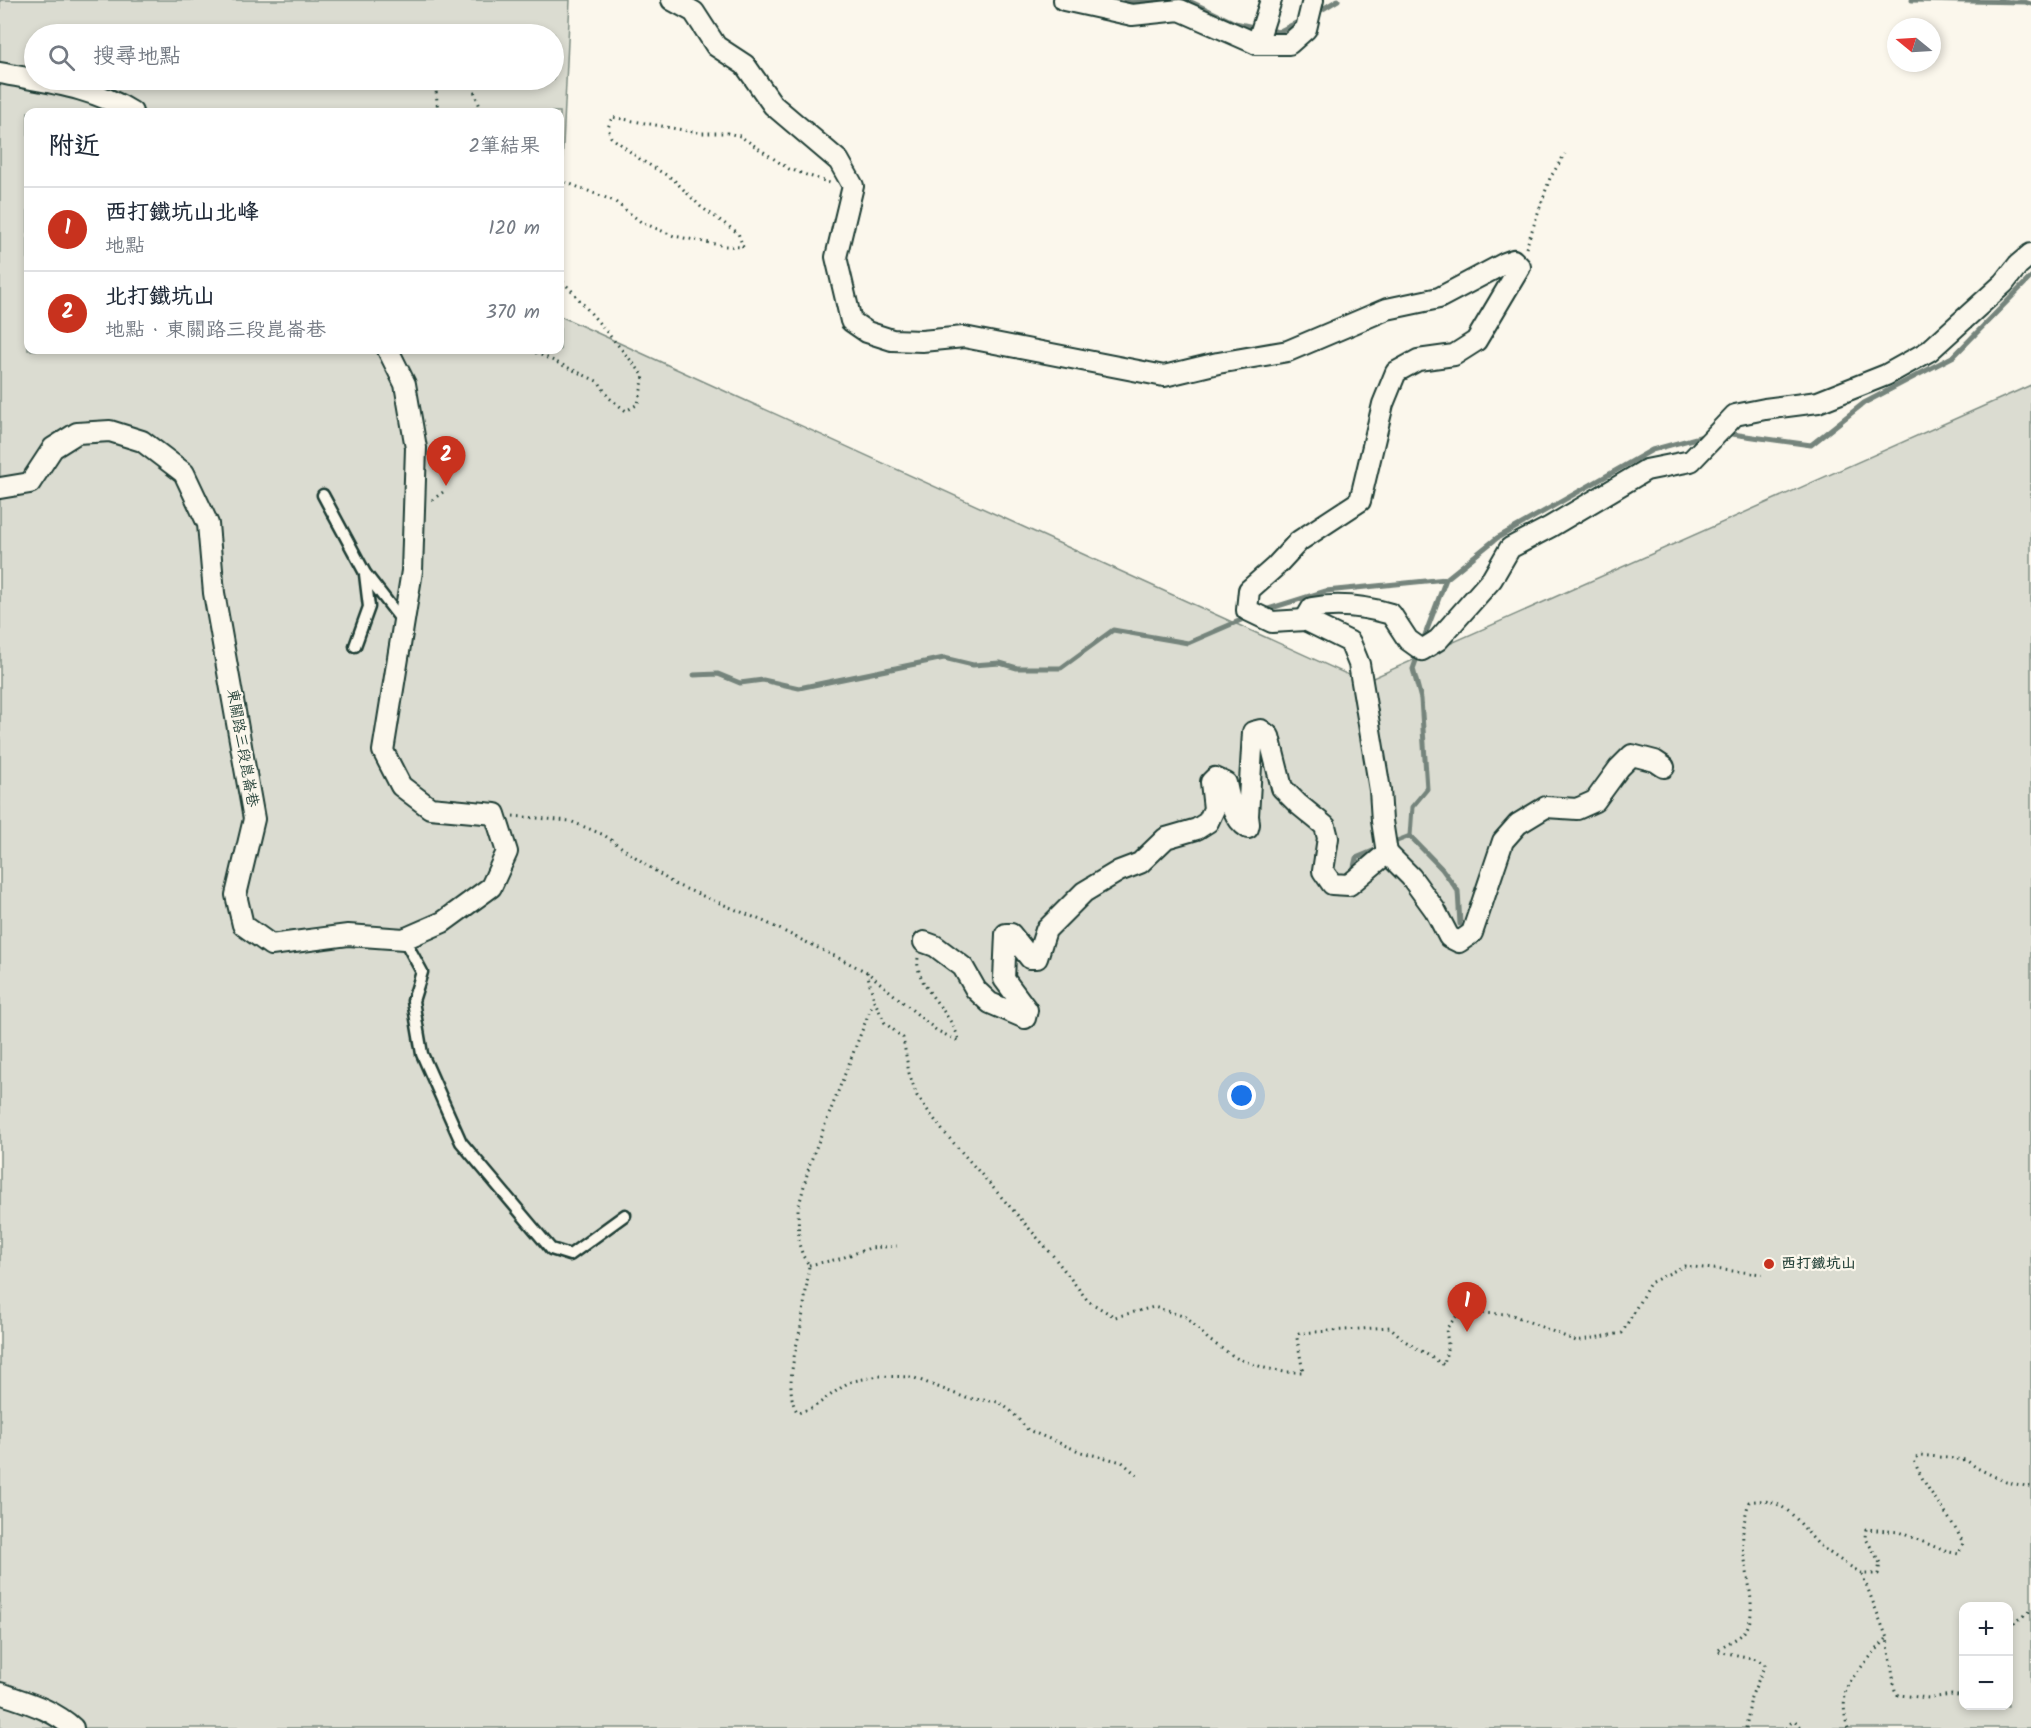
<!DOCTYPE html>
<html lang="zh-TW">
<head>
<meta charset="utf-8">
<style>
  :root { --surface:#fff; --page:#f2f2f3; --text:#1f2937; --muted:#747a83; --line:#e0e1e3; --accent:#c8321e }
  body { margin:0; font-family:Kalam,"LXGW WenKai TC",sans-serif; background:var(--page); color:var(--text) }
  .controls { position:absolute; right:18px; bottom:18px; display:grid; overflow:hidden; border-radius:12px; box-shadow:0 3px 9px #0003 }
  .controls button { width:54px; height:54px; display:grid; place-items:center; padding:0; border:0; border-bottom:2px solid var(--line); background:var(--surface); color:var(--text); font:30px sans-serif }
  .compass { position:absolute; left:1887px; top:18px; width:54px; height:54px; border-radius:50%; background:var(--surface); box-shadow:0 3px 9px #0003; rotate:288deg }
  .you { position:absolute; left:1242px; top:1096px; width:21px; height:21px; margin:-15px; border:4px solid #fff; border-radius:50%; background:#1a73e8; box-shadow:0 0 0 9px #1a73e833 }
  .badge { display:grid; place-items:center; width:39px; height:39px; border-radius:50%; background:var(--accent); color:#fff; font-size:20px; font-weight:700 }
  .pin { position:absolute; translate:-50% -50px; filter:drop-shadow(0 2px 3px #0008) }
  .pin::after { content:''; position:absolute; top:32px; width:21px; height:18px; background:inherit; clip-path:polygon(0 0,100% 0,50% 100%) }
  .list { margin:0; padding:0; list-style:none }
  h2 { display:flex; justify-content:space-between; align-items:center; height:78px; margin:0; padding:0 24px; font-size:26px }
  h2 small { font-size:20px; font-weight:400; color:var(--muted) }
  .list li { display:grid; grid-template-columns:39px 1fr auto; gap:18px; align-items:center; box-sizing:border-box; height:84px; padding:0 24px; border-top:2px solid var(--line) }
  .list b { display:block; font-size:22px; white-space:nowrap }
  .list p { margin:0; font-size:20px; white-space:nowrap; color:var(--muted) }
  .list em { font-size:20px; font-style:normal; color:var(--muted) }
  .icon { flex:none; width:33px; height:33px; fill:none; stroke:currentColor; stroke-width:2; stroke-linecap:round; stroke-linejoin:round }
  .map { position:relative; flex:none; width:2031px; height:1728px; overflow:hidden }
  .search { position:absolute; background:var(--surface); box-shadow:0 3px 9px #0003; left:24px; top:24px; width:540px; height:66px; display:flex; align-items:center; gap:15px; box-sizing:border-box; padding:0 21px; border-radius:33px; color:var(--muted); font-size:22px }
  .panel { position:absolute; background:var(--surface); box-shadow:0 3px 9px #0003; left:24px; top:108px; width:540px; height:246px; border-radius:12px }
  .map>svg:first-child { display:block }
  .green { fill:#dbdcd1; stroke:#7d8c82; stroke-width:1.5; fill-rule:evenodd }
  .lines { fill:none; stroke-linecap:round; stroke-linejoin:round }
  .stream { stroke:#74847b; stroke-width:5 }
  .lane-casing { stroke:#1f3d34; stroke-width:15 }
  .street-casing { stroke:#1f3d34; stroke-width:24 }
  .path { stroke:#1f3d34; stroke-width:3; stroke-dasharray:1.5 4.5; stroke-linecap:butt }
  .lane { stroke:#fbf7ec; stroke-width:10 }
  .street { stroke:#fbf7ec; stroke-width:20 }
  .poi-dot { fill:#c8321e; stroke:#fbf7ec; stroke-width:2 }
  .labels { text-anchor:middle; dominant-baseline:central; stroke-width:4.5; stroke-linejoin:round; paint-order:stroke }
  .street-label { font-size:15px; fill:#1f3d34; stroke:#fbf7ec }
  .poi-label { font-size:15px; font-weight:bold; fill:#1f3d34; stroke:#fbf7ec; text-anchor:start }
</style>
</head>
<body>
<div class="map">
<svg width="2031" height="1728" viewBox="0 0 2031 1728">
  <rect width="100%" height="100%" fill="#fbf7ec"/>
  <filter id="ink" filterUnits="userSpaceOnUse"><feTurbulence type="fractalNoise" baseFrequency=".0167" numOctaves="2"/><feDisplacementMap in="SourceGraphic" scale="12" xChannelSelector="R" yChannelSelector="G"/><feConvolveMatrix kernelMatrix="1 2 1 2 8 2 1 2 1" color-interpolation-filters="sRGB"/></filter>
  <g filter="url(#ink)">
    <!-- green -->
    <path class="green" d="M0,0H570L560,207V112H28V350H560V316L1364,682L2031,385V1728H0ZM34,34H554V80H34ZM1964,1606H2008V1706H1964Z"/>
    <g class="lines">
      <!-- stream -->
      <g class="stream">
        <path d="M1125,0L1130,2L1169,0"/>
        <path d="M1187,0L1235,23L1258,28"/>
        <path d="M1912,0L2025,2L2031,4"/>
        <path d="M1316,13L1338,0"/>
        <path d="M1267,29L1278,32L1302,20"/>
        <path d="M1725,433L1811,445L1864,403L1954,356L2031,277"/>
        <path d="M1262,611L1326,591L1446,579L1497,538L1652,450L1707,435"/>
        <path d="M1422,643L1446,579"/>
        <path d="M1419,652L1413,669L1421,699L1427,789L1412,807L1410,836L1442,869L1458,891L1460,924"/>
        <path d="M694,675L718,674L740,683L763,680L799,688L944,658L973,665L1000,663L1017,668H1061L1113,630L1188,643L1248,617"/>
        <path d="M1389,844L1410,836"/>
        <path d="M1353,871L1356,858L1380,848"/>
      </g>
      <!-- lane casing -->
      <g class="lane-casing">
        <g id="lane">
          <path d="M323,495L365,573L403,622"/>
          <path d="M355,646L369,607L365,574"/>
          <path d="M404,939L422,972L413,1001L422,1054L461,1142L551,1249L570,1255L625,1215"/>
        </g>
      </g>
      <!-- street casing -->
      <g class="street-casing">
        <g id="street">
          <path d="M672,0L694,12L716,46L745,65L773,105L839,161L853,186L836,257L851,321L867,332L892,340L922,341L964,337L1164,376L1218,363L1288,351L1387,309L1439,298L1505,263L1513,260L1520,267L1476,341L1454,355L1418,360L1396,372L1383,404L1360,501L1299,541L1275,567L1249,590L1247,610L1272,622L1305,620"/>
          <path d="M1064,0L1132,15L1180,10L1257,44H1289L1306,29L1313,0"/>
          <path d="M1257,44L1271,0"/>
          <path d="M0,73C45,82 93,87 132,112"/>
          <path d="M0,488L30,483L53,448L77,433L110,431L142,441L184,473L208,524L214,593L254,819L236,895L243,925L271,945L348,935L404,939L443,922L491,887L507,852L495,814L430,808L401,786L383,751L412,571L416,448L405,384L388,350"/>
          <path d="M1387,853L1411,877L1435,910L1449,937L1459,942L1472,933L1503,841L1518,824L1546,807L1577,809L1595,801L1619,768L1632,755L1655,761L1664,767"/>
          <path d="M924,942L935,946L963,967L976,990L990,1003L1025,1018L1027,1010L1004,979L1006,934H1011L1030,958H1037L1046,930L1084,892L1119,871L1140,863L1166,838L1197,829L1208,822L1214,809L1211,782L1215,778L1226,783C1229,798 1233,819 1248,828L1249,824L1248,816L1253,732L1261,730L1269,736L1282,788L1298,804L1325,826L1328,838L1323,871L1332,884L1349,885L1387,853L1382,821L1380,790L1359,664L1350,642L1305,620L1312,608C1339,603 1364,606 1391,614L1408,640L1422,650L1438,640L1492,579L1510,548L1550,527L1646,470L1691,461L1735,415L1765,409L1818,402L1886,375L1929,351L2004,283L2018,265L2031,254"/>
          <path d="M0,1693C25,1702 53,1709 73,1728"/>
        </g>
      </g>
      <!-- path -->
      <g class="path">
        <path d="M435,80L438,112"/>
        <path d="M473,80L474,91L482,112"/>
        <path d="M560,180L614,201L641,222L674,236L725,246L743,247L738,233L701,207L673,179L641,160L611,137L608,128L612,117L699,133H727L740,136L789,169L830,183"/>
        <path d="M1526,248L1550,178L1565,154"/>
        <path d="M530,350L599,382L608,397L626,411L638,404L644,376L572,291L560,279"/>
        <path d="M432,500L446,490"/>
        <path d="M513,816L570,821L604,835L674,884L763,921L867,972L936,1030L960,1042"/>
        <path d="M918,958C914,987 953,1012 959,1041"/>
        <path d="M867,972L874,1000L810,1163L798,1209L799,1244L803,1256L809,1265C807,1285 804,1306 801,1326C796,1348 783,1393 798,1413L814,1407L849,1382L878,1376L912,1377L966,1398L999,1402L1012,1412L1028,1430L1081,1452L1122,1462L1137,1475"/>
        <path d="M874,1000L885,1023L903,1038L909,1073L917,1096L943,1131L1050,1252L1088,1301L1115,1317L1154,1307L1186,1317L1209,1340L1238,1359L1265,1368L1284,1372H1303L1297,1338L1299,1333L1390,1327L1405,1341L1444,1365L1448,1344L1446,1329L1459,1313L1510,1314L1576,1341L1622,1333L1650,1283L1684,1266L1762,1274"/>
        <path d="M809,1265L839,1259L870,1248L897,1246"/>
        <path d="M1862,1574L1887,1638L1895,1690L1898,1695L1929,1698L1952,1695L1964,1697"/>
        <path d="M2008,1624L2014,1623L2031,1611"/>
        <path d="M1746,1728L1751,1697L1765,1665L1757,1659L1717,1651C1725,1642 1739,1641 1747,1628C1758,1610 1744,1566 1743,1544C1742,1530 1745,1516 1749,1502C1784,1495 1796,1520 1817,1543C1822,1548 1857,1572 1864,1574C1868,1574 1874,1574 1878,1574L1880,1563L1865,1537L1866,1529L1899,1532L1945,1551L1959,1554L1963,1543C1950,1514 1925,1491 1914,1460L1920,1455L1966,1460L1977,1468L2006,1482L2031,1487"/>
        <path d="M1786,1728L1791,1723L1795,1721L1802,1728"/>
        <path d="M1848,1728C1844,1716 1843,1703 1846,1690C1849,1678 1878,1649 1887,1638"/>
      </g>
      <!-- lane -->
      <use href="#lane" class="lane"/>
      <!-- street -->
      <use href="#street" class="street"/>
    </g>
  </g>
  <!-- markers -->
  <circle class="poi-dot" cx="1769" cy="1264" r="6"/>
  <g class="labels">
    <!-- street labels -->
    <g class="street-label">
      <text transform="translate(242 748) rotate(80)">東關路三段崑崙巷</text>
    </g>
    <!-- poi labels -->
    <g class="poi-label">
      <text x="1781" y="1264">西打鐵坑山</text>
    </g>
  </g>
</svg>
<div class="controls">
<button>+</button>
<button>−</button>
</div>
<svg class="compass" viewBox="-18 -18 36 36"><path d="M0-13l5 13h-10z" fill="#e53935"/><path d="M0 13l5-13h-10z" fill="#747a83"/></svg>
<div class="you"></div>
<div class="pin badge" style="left:1467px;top:1332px">1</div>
<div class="pin badge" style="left:446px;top:486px">2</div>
<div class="search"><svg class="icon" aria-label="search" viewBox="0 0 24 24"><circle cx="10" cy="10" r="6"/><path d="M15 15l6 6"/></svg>搜尋地點</div>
<section class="panel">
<h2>附近<small>2筆結果</small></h2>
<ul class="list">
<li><span class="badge">1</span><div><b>西打鐵坑山北峰</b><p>地點</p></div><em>120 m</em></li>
<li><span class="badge">2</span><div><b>北打鐵坑山</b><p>地點 · 東關路三段崑崙巷</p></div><em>370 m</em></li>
</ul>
</section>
</div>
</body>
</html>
